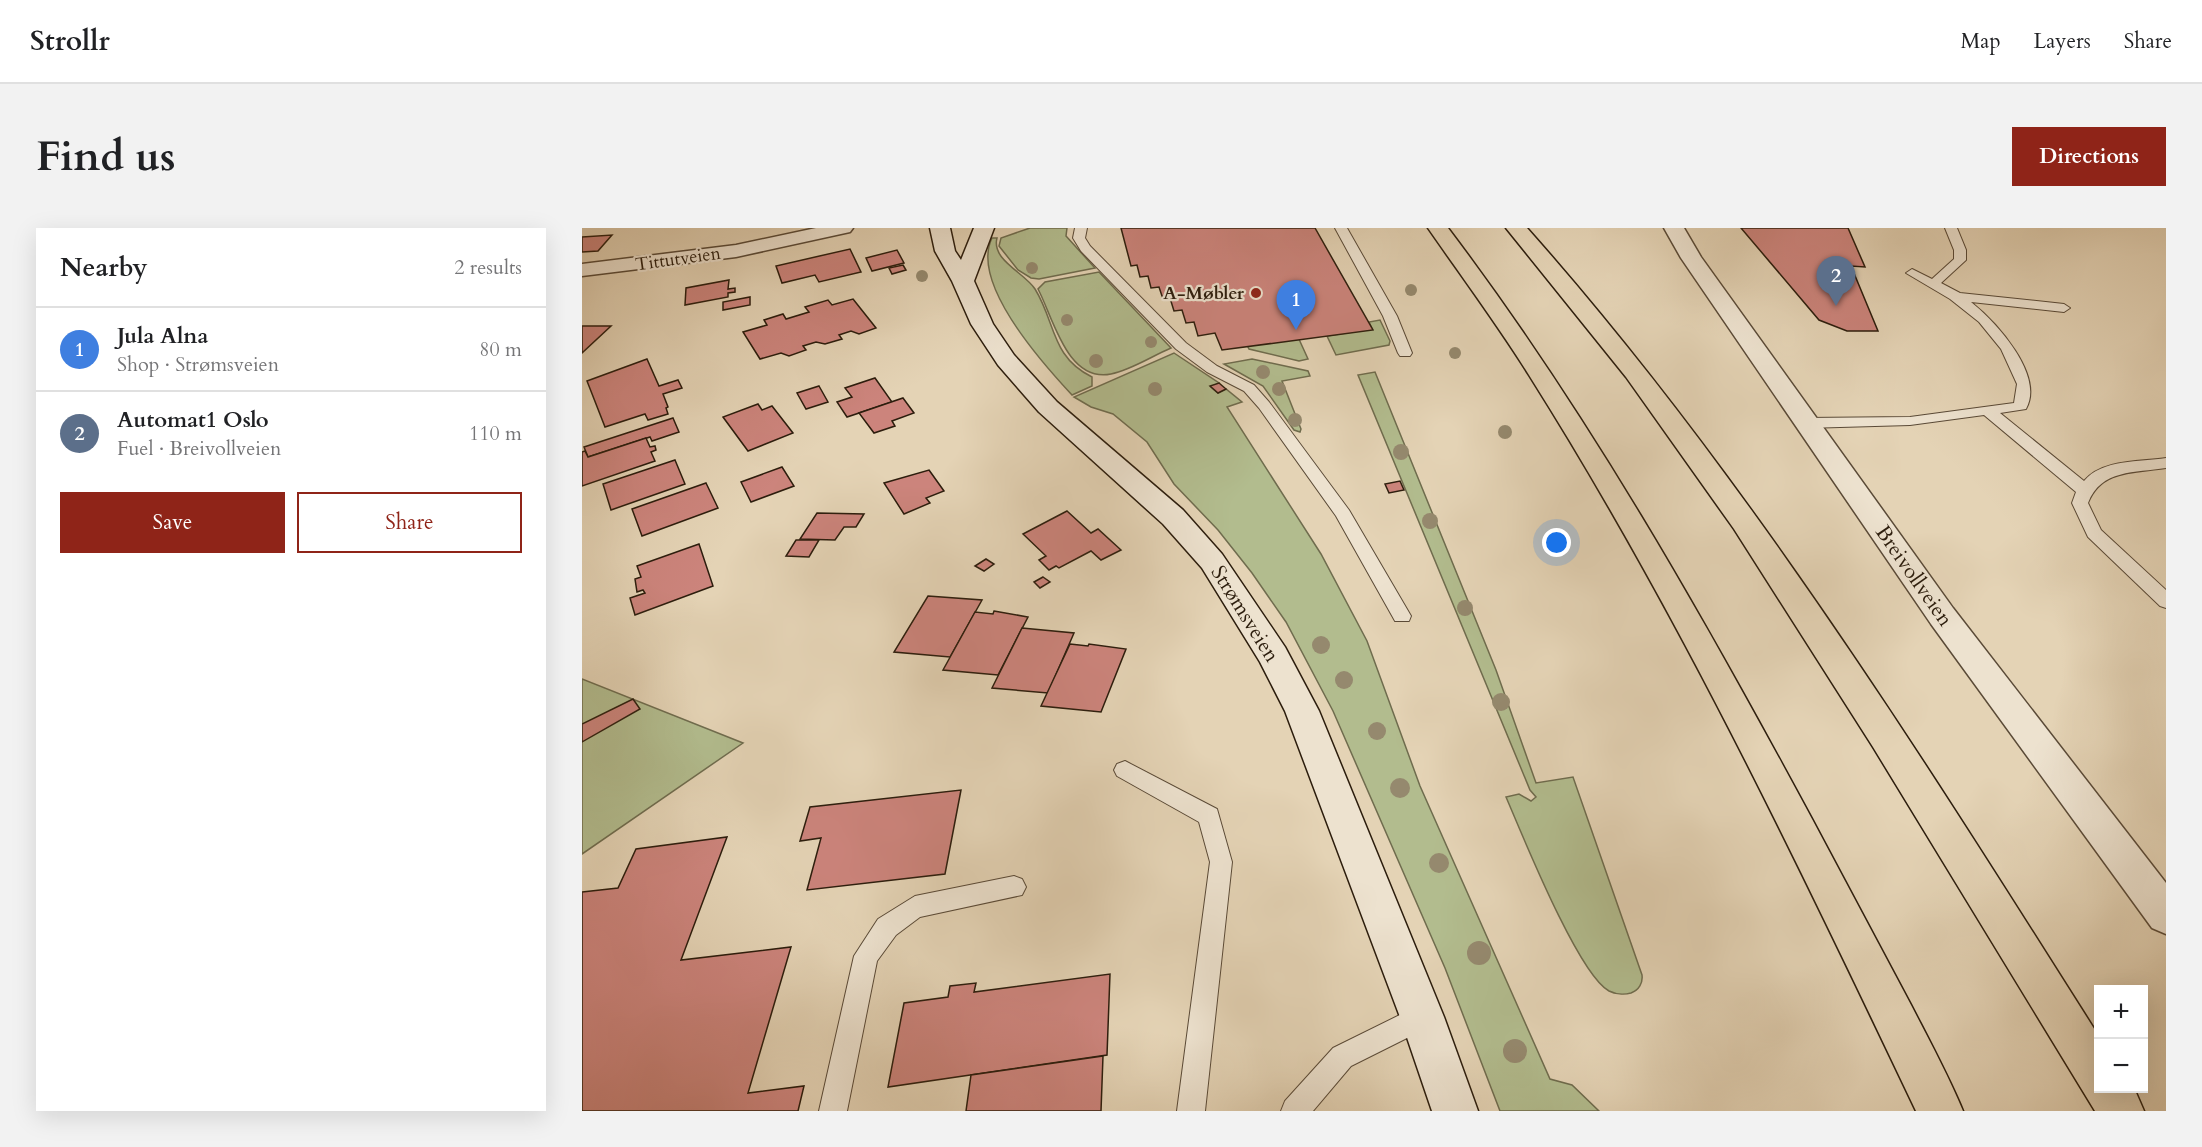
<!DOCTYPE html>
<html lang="en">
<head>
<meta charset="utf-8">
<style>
  :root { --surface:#fff; --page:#f2f2f2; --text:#202124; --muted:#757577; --line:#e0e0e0; --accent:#8f2418 }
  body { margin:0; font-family:Cardo,serif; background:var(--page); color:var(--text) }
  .controls { position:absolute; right:18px; bottom:18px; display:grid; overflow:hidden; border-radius:0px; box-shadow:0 6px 24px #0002 }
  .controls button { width:54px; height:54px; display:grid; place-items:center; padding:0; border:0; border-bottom:2px solid var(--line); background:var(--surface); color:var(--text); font:30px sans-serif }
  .you { position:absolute; left:975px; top:315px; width:21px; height:21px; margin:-15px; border:4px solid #fff; border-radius:50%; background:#1a73e8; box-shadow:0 0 0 9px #1a73e833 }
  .badge { display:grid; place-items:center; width:39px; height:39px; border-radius:50%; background:var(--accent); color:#fff; font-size:20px; font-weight:700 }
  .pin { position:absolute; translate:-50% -50px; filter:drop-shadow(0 2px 3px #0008) }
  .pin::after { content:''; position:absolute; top:32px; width:21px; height:18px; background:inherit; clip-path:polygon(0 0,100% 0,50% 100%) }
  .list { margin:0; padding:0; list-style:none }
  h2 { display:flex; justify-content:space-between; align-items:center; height:78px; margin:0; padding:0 24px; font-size:26px }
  h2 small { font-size:20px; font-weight:400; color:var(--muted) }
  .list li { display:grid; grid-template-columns:39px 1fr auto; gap:18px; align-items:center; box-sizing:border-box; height:84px; padding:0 24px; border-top:2px solid var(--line) }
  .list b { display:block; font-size:22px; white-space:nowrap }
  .list p { margin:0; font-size:20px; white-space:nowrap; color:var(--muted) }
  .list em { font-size:20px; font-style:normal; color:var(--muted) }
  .actions { display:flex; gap:12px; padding:18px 24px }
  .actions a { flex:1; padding:14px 0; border:2px solid var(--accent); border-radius:0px; text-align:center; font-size:21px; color:var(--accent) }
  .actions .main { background:var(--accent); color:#fff }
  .map { position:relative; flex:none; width:1584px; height:883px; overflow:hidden; border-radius:0px }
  header { display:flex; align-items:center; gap:36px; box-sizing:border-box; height:84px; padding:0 30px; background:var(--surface); border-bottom:2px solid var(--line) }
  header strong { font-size:28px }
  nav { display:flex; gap:33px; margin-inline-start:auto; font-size:21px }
  .intro { display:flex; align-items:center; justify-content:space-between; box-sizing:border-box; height:144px; padding:0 36px }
  h1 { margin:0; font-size:42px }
  .button { padding:15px 27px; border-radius:0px; background:var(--accent); color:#fff; font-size:21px; font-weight:700 }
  main { display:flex; gap:36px; padding:0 36px }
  aside { flex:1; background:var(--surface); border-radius:0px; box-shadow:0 6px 24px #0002 }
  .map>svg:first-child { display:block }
  .green { fill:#b2bc8e; stroke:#6f6c4e; stroke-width:1.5 }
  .building { fill:#cc847c; stroke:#2c1d0d; stroke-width:1.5 }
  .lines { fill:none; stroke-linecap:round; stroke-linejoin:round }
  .service-casing { stroke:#5a4a37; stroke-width:2 }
  .minor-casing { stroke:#5a4a37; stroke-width:3 }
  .tertiary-casing { stroke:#5a4a37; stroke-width:3 }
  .secondary-casing { stroke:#2c1d0d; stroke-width:3 }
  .motorway-casing { stroke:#2c1d0d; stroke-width:3 }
  .service { fill:#ede2cf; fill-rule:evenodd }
  .minor { fill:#ede2cf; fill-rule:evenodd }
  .tertiary { fill:#ede2cf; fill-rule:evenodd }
  .secondary { fill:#ede2cf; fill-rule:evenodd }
  .motorway { fill:#e4d3b5; fill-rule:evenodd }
  .tree { fill:#95896e }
  .poi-dot { fill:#8f2418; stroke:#ede2cf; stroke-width:2 }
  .labels { text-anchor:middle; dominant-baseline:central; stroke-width:4.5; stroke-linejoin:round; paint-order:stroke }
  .far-street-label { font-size:18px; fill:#2c1d0d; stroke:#ede2cf }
  .far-poi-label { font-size:18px; font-weight:bold; fill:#2c1d0d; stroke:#ede2cf; text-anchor:end }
  .street-label { font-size:21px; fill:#2c1d0d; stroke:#ede2cf }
</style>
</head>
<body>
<header>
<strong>Strollr</strong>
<nav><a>Map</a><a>Layers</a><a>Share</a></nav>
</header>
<div class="intro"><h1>Find us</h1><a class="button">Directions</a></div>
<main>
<aside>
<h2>Nearby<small>2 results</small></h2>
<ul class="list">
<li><span class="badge" style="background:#3f7fe0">1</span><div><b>Jula Alna</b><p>Shop · Strømsveien</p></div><em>80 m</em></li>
<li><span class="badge" style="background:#5c6f8a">2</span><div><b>Automat1 Oslo</b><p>Fuel · Breivollveien</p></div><em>110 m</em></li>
</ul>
<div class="actions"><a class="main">Save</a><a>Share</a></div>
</aside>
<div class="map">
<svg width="1584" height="883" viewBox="0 0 1584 883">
  <rect width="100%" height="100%" fill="#e4d3b5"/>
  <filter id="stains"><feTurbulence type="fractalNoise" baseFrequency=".00333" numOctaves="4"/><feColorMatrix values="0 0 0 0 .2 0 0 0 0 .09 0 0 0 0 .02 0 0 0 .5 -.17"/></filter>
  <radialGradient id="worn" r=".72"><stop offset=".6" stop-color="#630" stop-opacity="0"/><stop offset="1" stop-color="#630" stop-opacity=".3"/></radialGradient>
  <!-- green -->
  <g class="green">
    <path d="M448,0H485L484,8L513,40L457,51L449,50L436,42L417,18L419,10Z"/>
    <path d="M410,10H415C409,32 443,45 453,61C474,95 469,129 510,149V158L490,167C462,137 388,55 410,10Z"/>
    <path d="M517,44L589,120C570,128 549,142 529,146C485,155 471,89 456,61L463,54Z"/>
    <path d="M798,92L808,113L807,117L754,127L745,108L790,101L787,94Z"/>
    <path d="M716,109L726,131L717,133L667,121L665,117Z"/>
    <path d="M592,125L637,155L629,159L636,165L644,161L660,174L645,179L739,326L785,413L838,558L968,851L990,857L1017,883H918L863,740L751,483L704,394L670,345L636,302L592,256L565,214L531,186L509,179L492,169Z"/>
    <path d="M670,131L726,143L728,148L700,153L719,201L718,204L712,202L681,158L642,136Z"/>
    <path d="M793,144L914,442L954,555L991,549L1060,747C1061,755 1057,762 1049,765C1042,767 1033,766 1027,763C996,746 940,606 924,569L937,566L949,573L954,569L948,562L776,147Z"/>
    <path d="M0,451L161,515L0,626Z"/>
  </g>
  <!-- building -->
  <g class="building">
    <path d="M539,0H733L791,102L640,122L633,105L616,108L612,94L604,95L600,82L592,83L588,70L581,71L577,59L569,60L566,48L558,49L555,37L549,38Z"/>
    <path d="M1159,0H1266L1283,39L1269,38L1296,103H1265L1237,92Z"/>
    <path d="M30,7L16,23L0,24V9Z"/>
    <path d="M268,21L279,44L237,54L233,47L200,55L194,38Z"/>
    <path d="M315,22L322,35L290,43L284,30Z"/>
    <path d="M321,37L324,42L310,46L307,40Z"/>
    <path d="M147,52L146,61L153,60V64L146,65V69L103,77L104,60Z"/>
    <path d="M168,69V77L141,82V74Z"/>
    <path d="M271,71L294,100L277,106L269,103L257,107L260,111L243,116L234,114L221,118L224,122L207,128L199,125L178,131L161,104L185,97L182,92L201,86L204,91L227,84L223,79L246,72L250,77Z"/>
    <path d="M0,98H29L0,125Z"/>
    <path d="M65,131L77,158L96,152L100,160L81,166L86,179L84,180L86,186L66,192L63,186L23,199L5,153Z"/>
    <path d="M293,150L310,174L265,189L255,174L270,169L263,160Z"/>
    <path d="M637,155L644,161L636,165L628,158Z"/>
    <path d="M237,158L246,174L224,181L215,165Z"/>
    <path d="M321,170L332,185L310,193L313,198L292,205L277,185Z"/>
    <path d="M176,176L180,182L190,178L211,205L166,223L141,189Z"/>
    <path d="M91,190L97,204L70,213L68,209L6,229L2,219Z"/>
    <path d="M64,210L68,219L73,218L74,222L69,224L73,233L0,258V224L3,223L6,229Z"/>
    <path d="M93,232L103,256L29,282L21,256Z"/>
    <path d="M200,239L212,258L169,274L159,254Z"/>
    <path d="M347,242L362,263L344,270L348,275L322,286L302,255Z"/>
    <path d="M818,253L822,262L807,265L803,256Z"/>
    <path d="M124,255L136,280L60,308L50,281Z"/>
    <path d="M485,283L509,305L516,301L539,322L519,332L509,323L477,340L474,338L467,342L457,332L464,328L441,306Z"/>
    <path d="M235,285L282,286L274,299H262L253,312L218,311Z"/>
    <path d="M214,312H237L227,329L204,328Z"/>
    <path d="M117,316L131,358L53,387L48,370L63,365L61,362L55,364L53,351L59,349L55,338Z"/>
    <path d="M404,331L412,336L402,343L393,338Z"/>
    <path d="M461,349L468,354L458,360L452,354Z"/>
    <path d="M346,368L400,372L368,429L312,424Z"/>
    <path d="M412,383L446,389L416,447L361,442L393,384L411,386Z"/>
    <path d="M440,400L492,405L466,465L410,460Z"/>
    <path d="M488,416L506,418L507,416L544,421L519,484L459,478Z"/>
    <path d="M51,471L58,481L0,514V496Z"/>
    <path d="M379,562L363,646L225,662L239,610L218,613L228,579Z"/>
    <path d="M145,609L99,732L209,719L166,865L222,858L216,883H0V664L36,660L54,621Z"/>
    <path d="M528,746L525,827L306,859L322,775L366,769L368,758L394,755L392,764Z"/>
    <path d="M521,828L519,883H384L389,847Z"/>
  </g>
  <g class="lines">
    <!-- service casing -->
    <g class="service-casing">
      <g id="service">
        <path d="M493,0H505L503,10L508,18L604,115L635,138L672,157L687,174L767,282L829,388L827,393H813L754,288L677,180L662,163L625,144L594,121L499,23L491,10Z"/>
        <path d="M753,0H765L815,88L830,125L828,128H818L816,125L801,88Z"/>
        <path d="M1363,0H1375L1384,22V32L1359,55L1378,65L1482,76L1488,80L1482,84L1389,74C1414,94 1463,147 1444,181L1418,185L1502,253C1520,231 1558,234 1584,230V240C1553,245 1519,241 1506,275L1519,302L1584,362V380L1578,378L1506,309L1490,275L1494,264L1402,187L1328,197L1223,200L1215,195L1223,190L1328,189L1432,175L1435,156L1419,121L1397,94L1368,71L1324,45L1330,41L1350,51L1372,31V22Z"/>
        <path d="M543,533L635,581L650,634L623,883H595L628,634L617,594L535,548L532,542L535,536Z"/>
        <path d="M432,648L440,651L444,659L440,667L338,689L314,707L295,733L265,883H237L272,728L296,691L333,668Z"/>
        <path d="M840,776L849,780L853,789L849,798L769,838L731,883H699L703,873L751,820Z"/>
      </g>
    </g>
    <!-- minor casing -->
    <g class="minor-casing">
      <path id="minor" d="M234,0H271L268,4L154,29L0,48V36L154,17Z"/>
    </g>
    <!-- tertiary casing -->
    <g class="tertiary-casing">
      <path id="tertiary" d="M1082,0H1102L1119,29L1371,380L1584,655V706L1570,700L1349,396L1099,30Z"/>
    </g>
    <!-- secondary casing -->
    <g class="secondary-casing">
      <path id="secondary" d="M348,0H368L373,23L379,32L392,0H412L392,53L411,96L432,127L475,174L601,282L640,326L703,419L737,483L862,789L896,883H850L818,789L703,483L678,434L620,340L581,296L457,184L416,137L389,96L370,53L353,23Z"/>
    </g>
    <!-- motorway casing -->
    <g class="motorway-casing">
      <g id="motorway">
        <path d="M846,0H866C1006,185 1120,387 1230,591C1263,653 1296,715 1329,777C1347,812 1366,847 1381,883H1334C1215,633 1095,381 947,147C915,96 880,49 846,0Z"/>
        <path d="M924,0H945C1162,244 1342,532 1516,807V860H1552L1562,883H1513L1291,519L1152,301L1044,149Z"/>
      </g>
    </g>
    <!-- service -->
    <use href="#service" class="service"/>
    <!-- minor -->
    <use href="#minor" class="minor"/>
    <!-- tertiary -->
    <use href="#tertiary" class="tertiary"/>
    <!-- secondary -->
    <use href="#secondary" class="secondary"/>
    <!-- motorway -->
    <use href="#motorway" class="motorway"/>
  </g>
  <!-- trees -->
  <g class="tree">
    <circle cx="450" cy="40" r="6"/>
    <circle cx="340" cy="48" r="6"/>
    <circle cx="829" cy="62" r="6"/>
    <circle cx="485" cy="92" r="6"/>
    <circle cx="569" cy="114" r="6"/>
    <circle cx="873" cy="125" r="6"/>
    <circle cx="514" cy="133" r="7"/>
    <circle cx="681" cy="144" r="7"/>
    <circle cx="573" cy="161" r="7"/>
    <circle cx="697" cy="161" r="7"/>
    <circle cx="713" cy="192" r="7"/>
    <circle cx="923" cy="204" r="7"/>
    <circle cx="819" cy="224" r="8"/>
    <circle cx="848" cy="293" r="8"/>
    <circle cx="883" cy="380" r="8"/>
    <circle cx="739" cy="417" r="9"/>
    <circle cx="762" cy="452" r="9"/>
    <circle cx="919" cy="474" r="9"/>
    <circle cx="795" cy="503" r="9"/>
    <circle cx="818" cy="560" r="10"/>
    <circle cx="857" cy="635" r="10"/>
    <circle cx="897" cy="725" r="12"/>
    <circle cx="933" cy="823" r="12"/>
  </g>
  <!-- markers -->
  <circle class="poi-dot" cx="674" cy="65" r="6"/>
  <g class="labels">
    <!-- far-street labels -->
    <g class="far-street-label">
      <text transform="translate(96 31) rotate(-8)">Tittutveien</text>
    </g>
    <!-- far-poi labels -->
    <g class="far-poi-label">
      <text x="662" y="65">A-Møbler</text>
    </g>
    <!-- street labels -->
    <g class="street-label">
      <text transform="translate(1332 348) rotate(55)">Breivollveien</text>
      <text transform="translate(663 386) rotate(58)">Strømsveien</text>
    </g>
  </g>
  <rect width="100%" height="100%" filter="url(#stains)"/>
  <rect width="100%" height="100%" fill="url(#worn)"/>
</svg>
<div class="controls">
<button>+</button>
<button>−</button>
</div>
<div class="you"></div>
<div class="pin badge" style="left:714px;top:102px;background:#3f7fe0">1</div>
<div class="pin badge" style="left:1254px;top:78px;background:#5c6f8a">2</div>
</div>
</main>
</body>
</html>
